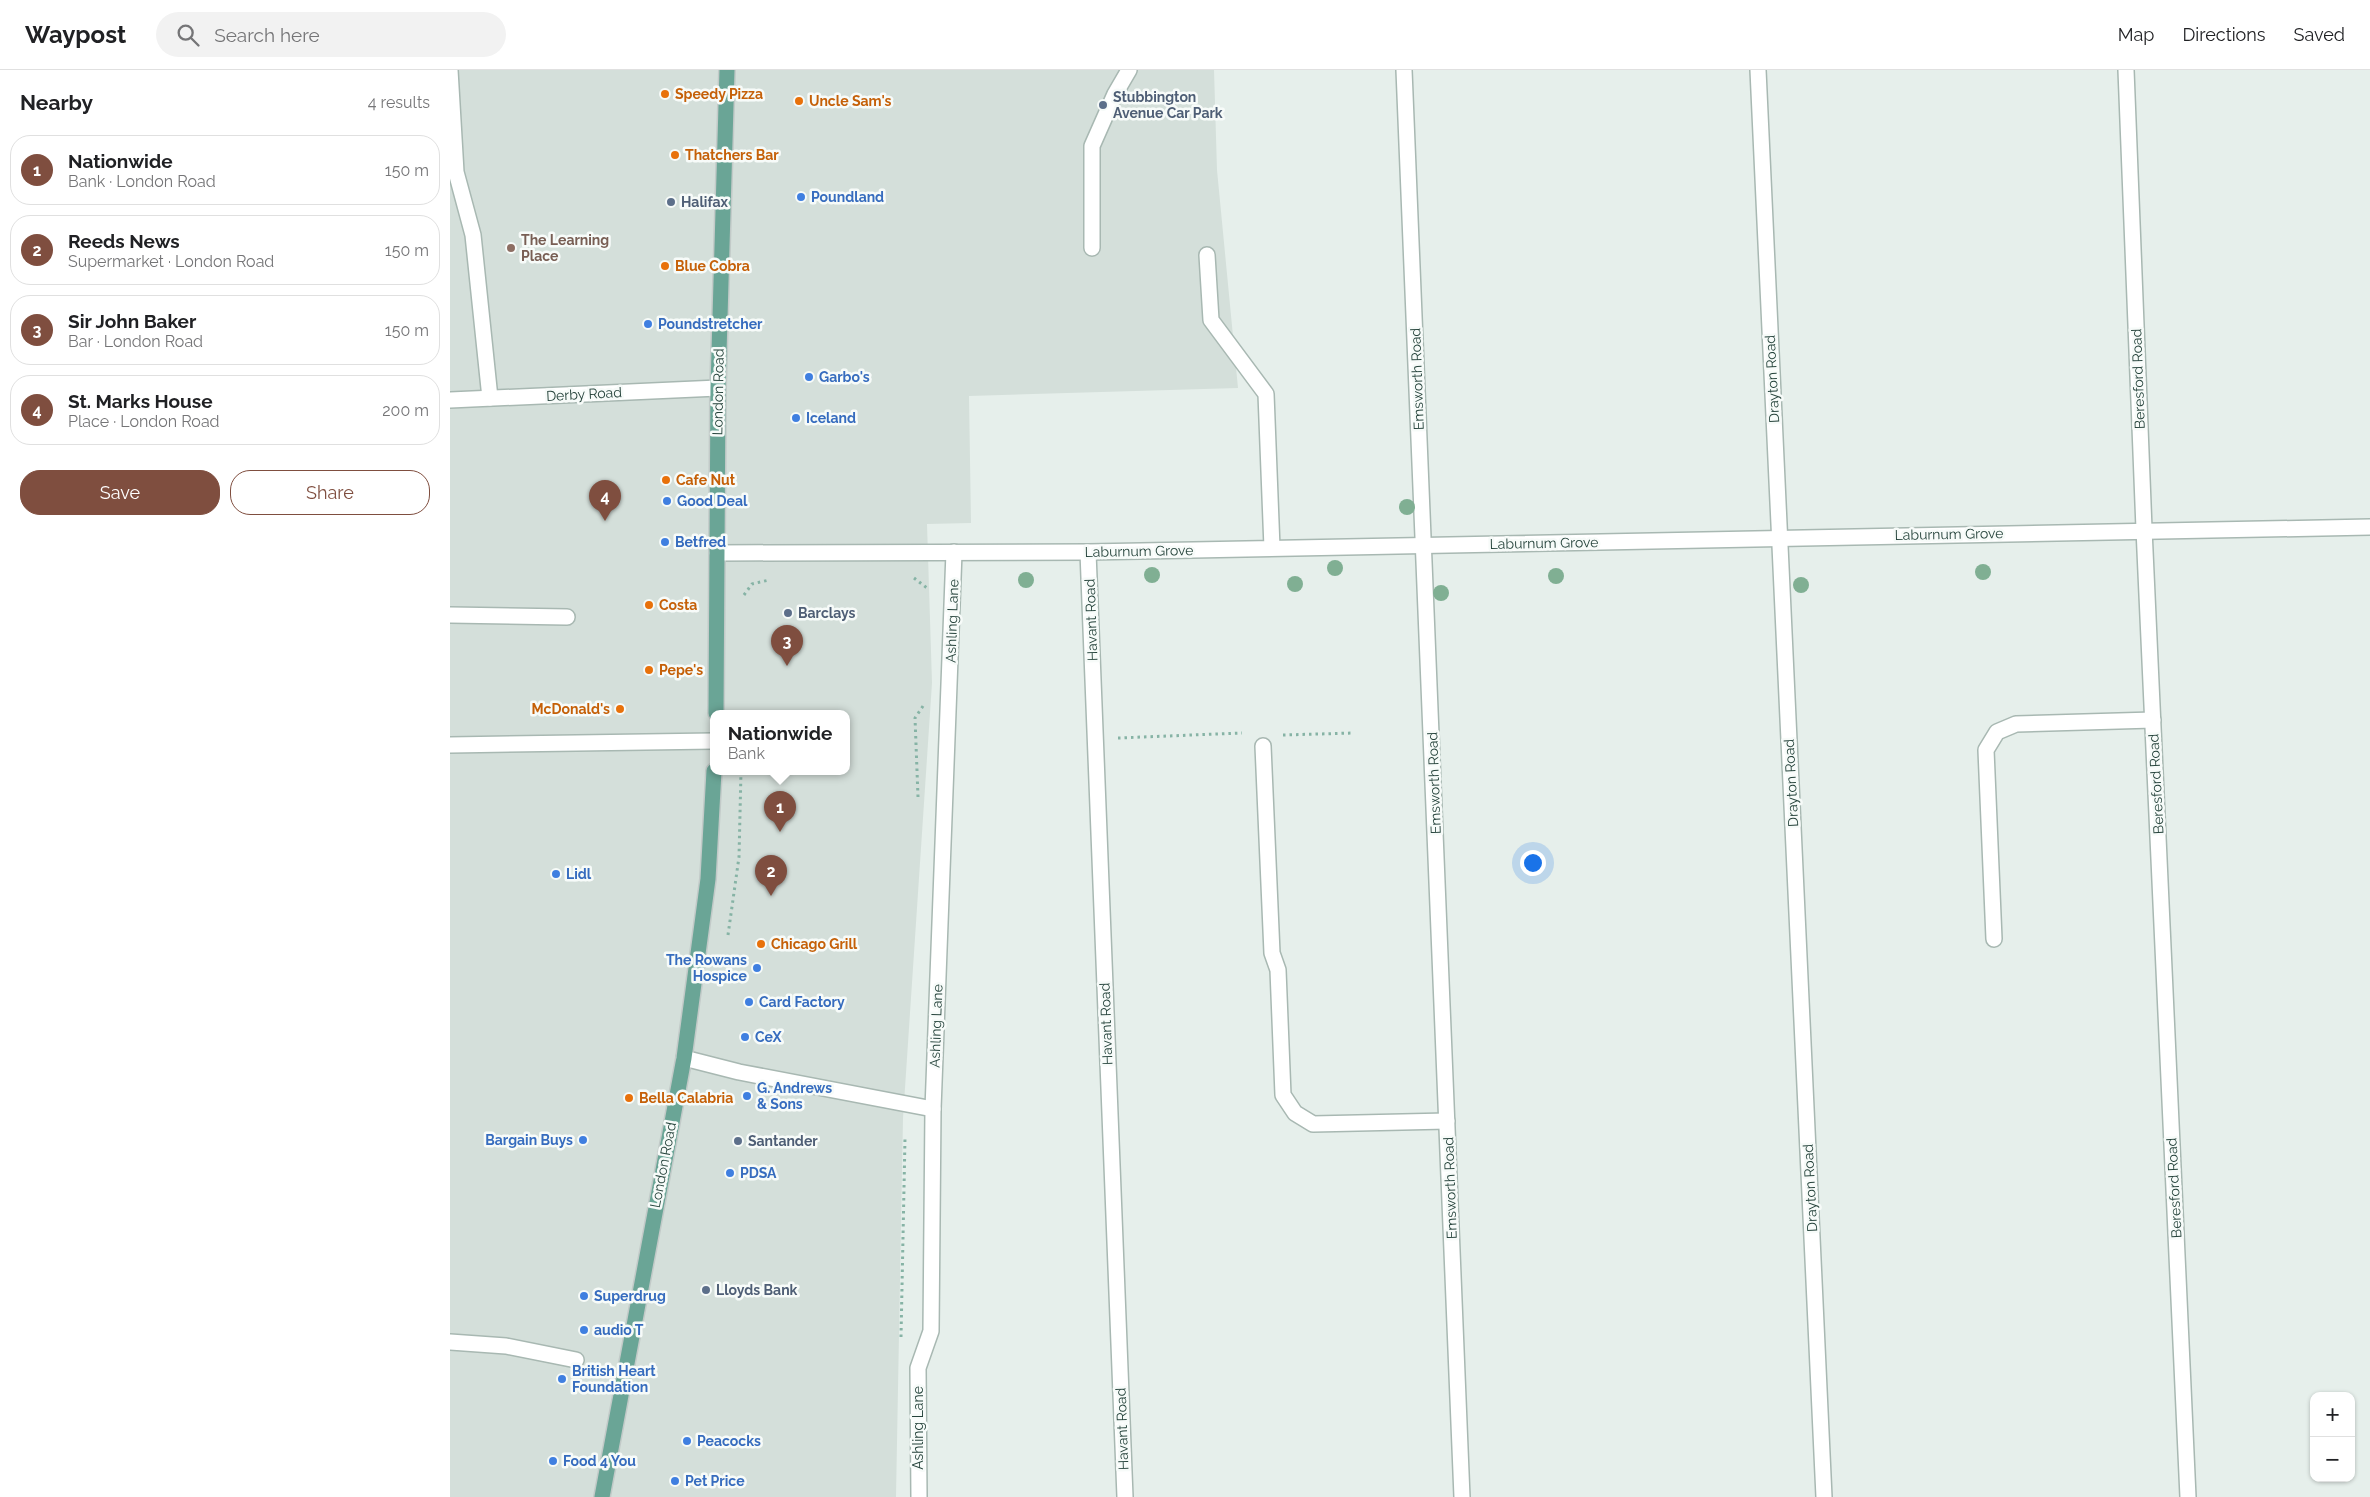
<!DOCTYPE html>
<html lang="en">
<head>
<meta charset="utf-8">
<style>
  :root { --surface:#fff; --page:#f2f2f2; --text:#202124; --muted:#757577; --line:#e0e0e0; --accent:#7f4e3f }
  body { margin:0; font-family:Raleway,sans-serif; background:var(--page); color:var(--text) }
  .controls { position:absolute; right:15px; bottom:15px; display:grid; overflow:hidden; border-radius:10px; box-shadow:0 1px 4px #0004 }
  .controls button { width:45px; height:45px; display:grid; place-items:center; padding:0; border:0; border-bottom:1px solid var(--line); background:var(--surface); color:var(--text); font:25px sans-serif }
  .you { position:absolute; left:1082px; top:792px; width:18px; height:18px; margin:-12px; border:4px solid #fff; border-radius:50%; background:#1a73e8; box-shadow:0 0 0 8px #1a73e833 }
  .badge { display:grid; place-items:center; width:32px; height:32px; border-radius:50%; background:var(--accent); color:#fff; font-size:16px; font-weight:700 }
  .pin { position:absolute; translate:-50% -41px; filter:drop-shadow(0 1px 2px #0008) }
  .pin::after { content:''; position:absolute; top:26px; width:18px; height:15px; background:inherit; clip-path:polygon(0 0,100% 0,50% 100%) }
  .popup { position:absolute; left:260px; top:640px; width:140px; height:65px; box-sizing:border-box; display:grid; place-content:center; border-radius:10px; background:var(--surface); filter:drop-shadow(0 1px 4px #0005); font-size:16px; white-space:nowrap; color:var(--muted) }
  .popup b { font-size:19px; color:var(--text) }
  .popup::after { content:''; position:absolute; left:50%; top:100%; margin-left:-10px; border:10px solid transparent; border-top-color:var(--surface) }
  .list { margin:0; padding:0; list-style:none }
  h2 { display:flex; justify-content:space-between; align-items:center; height:65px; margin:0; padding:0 20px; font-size:21px }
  h2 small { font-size:16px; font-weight:400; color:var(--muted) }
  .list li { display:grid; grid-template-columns:32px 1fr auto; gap:15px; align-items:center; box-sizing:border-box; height:70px; margin:0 10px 10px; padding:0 10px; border:1px solid var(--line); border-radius:20px }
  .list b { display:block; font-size:19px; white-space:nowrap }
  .list p { margin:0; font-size:16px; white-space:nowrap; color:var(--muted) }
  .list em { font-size:16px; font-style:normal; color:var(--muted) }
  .actions { display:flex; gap:10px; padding:15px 20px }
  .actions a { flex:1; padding:11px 0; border:1px solid var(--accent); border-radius:20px; text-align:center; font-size:18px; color:var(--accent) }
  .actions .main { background:var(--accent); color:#fff }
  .icon { flex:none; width:28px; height:28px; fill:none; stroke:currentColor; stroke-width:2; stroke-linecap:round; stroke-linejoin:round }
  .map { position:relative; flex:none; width:1920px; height:1427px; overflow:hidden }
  header { display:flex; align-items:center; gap:30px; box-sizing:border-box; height:70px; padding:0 25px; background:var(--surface); border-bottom:1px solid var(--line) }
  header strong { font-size:24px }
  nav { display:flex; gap:28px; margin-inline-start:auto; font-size:18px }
  .search { width:350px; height:45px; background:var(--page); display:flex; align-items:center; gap:12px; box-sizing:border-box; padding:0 18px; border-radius:28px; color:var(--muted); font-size:19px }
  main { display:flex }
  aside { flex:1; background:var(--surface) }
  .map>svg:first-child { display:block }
  .built { fill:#d4dfda; fill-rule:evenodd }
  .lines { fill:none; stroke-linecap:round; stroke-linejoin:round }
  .minor-casing { stroke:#a8b8b2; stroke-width:18 }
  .major-casing { stroke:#c2cac8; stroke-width:18 }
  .path { stroke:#86b3a5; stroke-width:3; stroke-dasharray:2.5 4; stroke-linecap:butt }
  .minor { stroke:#fff; stroke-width:15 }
  .major { stroke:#6aa596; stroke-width:15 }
  .tree { fill:#80af93 }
  .food-dot { fill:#e8710a; stroke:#f7fbf9; stroke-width:2 }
  .service-dot { fill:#5c6f8a; stroke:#f7fbf9; stroke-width:2 }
  .shop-dot { fill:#3f7fe0; stroke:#f7fbf9; stroke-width:2 }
  .education-dot { fill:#8d6e63; stroke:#f7fbf9; stroke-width:2 }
  .labels { text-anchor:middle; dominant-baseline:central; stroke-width:5; stroke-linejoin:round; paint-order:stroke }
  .food-label { font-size:14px; font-weight:bold; fill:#c56008; stroke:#f7fbf9; text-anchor:start }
  .service-label { font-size:14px; font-weight:bold; fill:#4e5e75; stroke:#f7fbf9; text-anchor:start }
  .shop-label { font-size:14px; font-weight:bold; fill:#366cbe; stroke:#f7fbf9; text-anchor:start }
  .education-label { font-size:14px; font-weight:bold; fill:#785e54; stroke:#f7fbf9; text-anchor:start }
  .street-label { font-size:14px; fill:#24423a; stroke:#f7fbf9 }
</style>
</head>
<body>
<header>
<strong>Waypost</strong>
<div class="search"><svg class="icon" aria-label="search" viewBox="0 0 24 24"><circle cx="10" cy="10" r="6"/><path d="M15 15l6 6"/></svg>Search here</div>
<nav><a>Map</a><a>Directions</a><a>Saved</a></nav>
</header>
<main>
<aside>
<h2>Nearby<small>4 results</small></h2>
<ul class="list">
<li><span class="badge">1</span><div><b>Nationwide</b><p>Bank · London Road</p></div><em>150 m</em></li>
<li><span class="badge">2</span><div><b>Reeds News</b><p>Supermarket · London Road</p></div><em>150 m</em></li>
<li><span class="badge">3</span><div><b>Sir John Baker</b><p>Bar · London Road</p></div><em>150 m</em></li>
<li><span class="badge">4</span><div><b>St. Marks House</b><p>Place · London Road</p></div><em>200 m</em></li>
</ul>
<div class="actions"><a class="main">Save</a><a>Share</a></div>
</aside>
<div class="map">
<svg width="1920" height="1427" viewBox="0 0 1920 1427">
  <rect width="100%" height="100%" fill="#e6efeb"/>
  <!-- built -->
  <path class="built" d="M0,0H764L767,100L788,318L519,326L521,453L477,454L482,613L453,1048L446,1427H0ZM264,643H396V701H264Z"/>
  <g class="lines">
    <!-- minor casing -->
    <g class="minor-casing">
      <g id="minor">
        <path d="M0,0L6,102L23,165L40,328"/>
        <path d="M954,0L1012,1427"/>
        <path d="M1308,0L1374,1427"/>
        <path d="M1676,0L1694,459L1738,1427"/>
        <path d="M642,178V76L665,24L679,0"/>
        <path d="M757,185L761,250L816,324L822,478"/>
        <path d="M0,330L268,318"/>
        <path d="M638,482L675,1427"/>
        <path d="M267,483L638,482L1920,457"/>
        <path d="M0,545L117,547"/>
        <path d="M0,675L264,671"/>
        <path d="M813,676L822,883L828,900L833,1025L845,1043L863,1054L997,1051"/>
        <path d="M1544,869L1536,680L1547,662L1566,654L1703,650"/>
        <path d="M234,988L289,1002L483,1039"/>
        <path d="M0,1272L56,1276L126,1290"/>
        <path d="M469,1427L468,1298L481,1261L483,1039L504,482"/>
      </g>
    </g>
    <!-- major casing -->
    <g class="major-casing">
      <g id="major">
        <path d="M266,643L268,318L277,0"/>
        <path d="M152,1427L234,988L258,809L264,701"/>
      </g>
    </g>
    <!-- path -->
    <g class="path">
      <path d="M464,508L477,518"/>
      <path d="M294,525L302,514L319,510"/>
      <path d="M833,665L903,663"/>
      <path d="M668,668L792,663"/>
      <path d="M468,727L465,648L473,636"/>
      <path d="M278,865L289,787L291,701"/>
      <path d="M451,1267L455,1068"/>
    </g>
    <!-- minor -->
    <use href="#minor" class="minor"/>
    <!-- major -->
    <use href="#major" class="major"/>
  </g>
  <!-- trees -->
  <g class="tree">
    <circle cx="957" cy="437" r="8"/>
    <circle cx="885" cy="498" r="8"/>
    <circle cx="1533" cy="502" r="8"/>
    <circle cx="702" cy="505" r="8"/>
    <circle cx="1106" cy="506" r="8"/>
    <circle cx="576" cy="510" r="8"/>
    <circle cx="845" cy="514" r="8"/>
    <circle cx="1351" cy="515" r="8"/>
    <circle cx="991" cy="523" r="8"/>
  </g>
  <!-- markers -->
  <g class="food-dot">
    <circle cx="215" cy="24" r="5"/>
    <circle cx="349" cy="31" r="5"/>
    <circle cx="225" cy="85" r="5"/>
    <circle cx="215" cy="196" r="5"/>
    <circle cx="216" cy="410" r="5"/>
    <circle cx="199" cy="535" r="5"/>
    <circle cx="199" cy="600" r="5"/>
    <circle cx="170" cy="639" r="5"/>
    <circle cx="311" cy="874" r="5"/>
    <circle cx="179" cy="1028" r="5"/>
  </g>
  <g class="service-dot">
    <circle cx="653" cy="35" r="5"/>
    <circle cx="221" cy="132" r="5"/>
    <circle cx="338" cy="543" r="5"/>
    <circle cx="288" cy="1071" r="5"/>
    <circle cx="256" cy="1220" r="5"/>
  </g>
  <g class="shop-dot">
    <circle cx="351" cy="127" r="5"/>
    <circle cx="198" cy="254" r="5"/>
    <circle cx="359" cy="307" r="5"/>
    <circle cx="346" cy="348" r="5"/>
    <circle cx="217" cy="431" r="5"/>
    <circle cx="215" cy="472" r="5"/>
    <circle cx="106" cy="804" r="5"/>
    <circle cx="307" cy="898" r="5"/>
    <circle cx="299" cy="932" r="5"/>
    <circle cx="295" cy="967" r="5"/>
    <circle cx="297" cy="1026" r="5"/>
    <circle cx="133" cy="1070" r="5"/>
    <circle cx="280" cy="1103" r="5"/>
    <circle cx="134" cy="1226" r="5"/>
    <circle cx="134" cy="1260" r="5"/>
    <circle cx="112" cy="1309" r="5"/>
    <circle cx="237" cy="1371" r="5"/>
    <circle cx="103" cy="1391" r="5"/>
    <circle cx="225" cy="1411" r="5"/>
  </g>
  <circle class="education-dot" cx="61" cy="178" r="5"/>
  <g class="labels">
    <!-- food labels -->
    <g class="food-label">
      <text x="225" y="24">Speedy Pizza</text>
      <text x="359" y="31">Uncle Sam's</text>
      <text x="235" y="85">Thatchers Bar</text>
      <text x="225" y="196">Blue Cobra</text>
      <text x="226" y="410">Cafe Nut</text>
      <text x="209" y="535">Costa</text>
      <text x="209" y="600">Pepe's</text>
      <text x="160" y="639" text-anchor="end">McDonald's</text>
      <text x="321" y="874">Chicago Grill</text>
      <text x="189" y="1028">Bella Calabria</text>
    </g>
    <!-- service labels -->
    <g class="service-label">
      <text x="663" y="27">Stubbington<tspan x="663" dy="16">Avenue Car Park</tspan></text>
      <text x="231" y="132">Halifax</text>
      <text x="348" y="543">Barclays</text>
      <text x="298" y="1071">Santander</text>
      <text x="266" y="1220">Lloyds Bank</text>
    </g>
    <!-- shop labels -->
    <g class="shop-label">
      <text x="361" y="127">Poundland</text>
      <text x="208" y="254">Poundstretcher</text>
      <text x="369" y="307">Garbo's</text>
      <text x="356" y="348">Iceland</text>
      <text x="227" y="431">Good Deal</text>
      <text x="225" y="472">Betfred</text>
      <text x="116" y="804">Lidl</text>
      <text x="297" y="890" text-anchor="end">The Rowans<tspan x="297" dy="16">Hospice</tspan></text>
      <text x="309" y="932">Card Factory</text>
      <text x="305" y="967">CeX</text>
      <text x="307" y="1018">G. Andrews<tspan x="307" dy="16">&amp; Sons</tspan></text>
      <text x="123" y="1070" text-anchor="end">Bargain Buys</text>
      <text x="290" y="1103">PDSA</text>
      <text x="144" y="1226">Superdrug</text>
      <text x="144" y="1260">audio T</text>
      <text x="122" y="1301">British Heart<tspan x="122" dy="16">Foundation</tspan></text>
      <text x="247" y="1371">Peacocks</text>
      <text x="113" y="1391">Food 4 You</text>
      <text x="235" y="1411">Pet Price</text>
    </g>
    <!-- education labels -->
    <g class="education-label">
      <text x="71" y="170">The Learning<tspan x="71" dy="16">Place</tspan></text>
    </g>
    <!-- street labels -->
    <g class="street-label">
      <text transform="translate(967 309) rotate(-92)">Emsworth Road</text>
      <text transform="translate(1322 309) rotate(-93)">Drayton Road</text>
      <text transform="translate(1688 309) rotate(-92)">Beresford Road</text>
      <text transform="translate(268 322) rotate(-89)">London Road</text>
      <text transform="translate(134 324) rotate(-3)">Derby Road</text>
      <text transform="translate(1499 464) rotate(-1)">Laburnum Grove</text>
      <text transform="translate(1094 473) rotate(-1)">Laburnum Grove</text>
      <text transform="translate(689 481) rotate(-1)">Laburnum Grove</text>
      <text transform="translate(641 550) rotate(-92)">Havant Road</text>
      <text transform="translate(502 551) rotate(-88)">Ashling Lane</text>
      <text transform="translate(984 713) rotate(-92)">Emsworth Road</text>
      <text transform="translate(1341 713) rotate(-93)">Drayton Road</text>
      <text transform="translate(1706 714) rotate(-93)">Beresford Road</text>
      <text transform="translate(656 954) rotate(-92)">Havant Road</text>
      <text transform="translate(486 956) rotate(-88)">Ashling Lane</text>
      <text transform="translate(213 1095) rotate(-79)">London Road</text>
      <text transform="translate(1000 1118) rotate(-92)">Emsworth Road</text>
      <text transform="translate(1360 1118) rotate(-93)">Drayton Road</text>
      <text transform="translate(1724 1118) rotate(-93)">Beresford Road</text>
      <text transform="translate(468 1358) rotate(-90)">Ashling Lane</text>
      <text transform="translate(672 1359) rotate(-92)">Havant Road</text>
    </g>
  </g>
</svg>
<div class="controls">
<button>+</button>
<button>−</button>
</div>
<div class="you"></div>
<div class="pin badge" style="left:330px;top:762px">1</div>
<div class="popup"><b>Nationwide</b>Bank</div>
<div class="pin badge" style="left:321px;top:826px">2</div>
<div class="pin badge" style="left:337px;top:596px">3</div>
<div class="pin badge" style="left:155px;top:451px">4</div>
</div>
</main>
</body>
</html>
